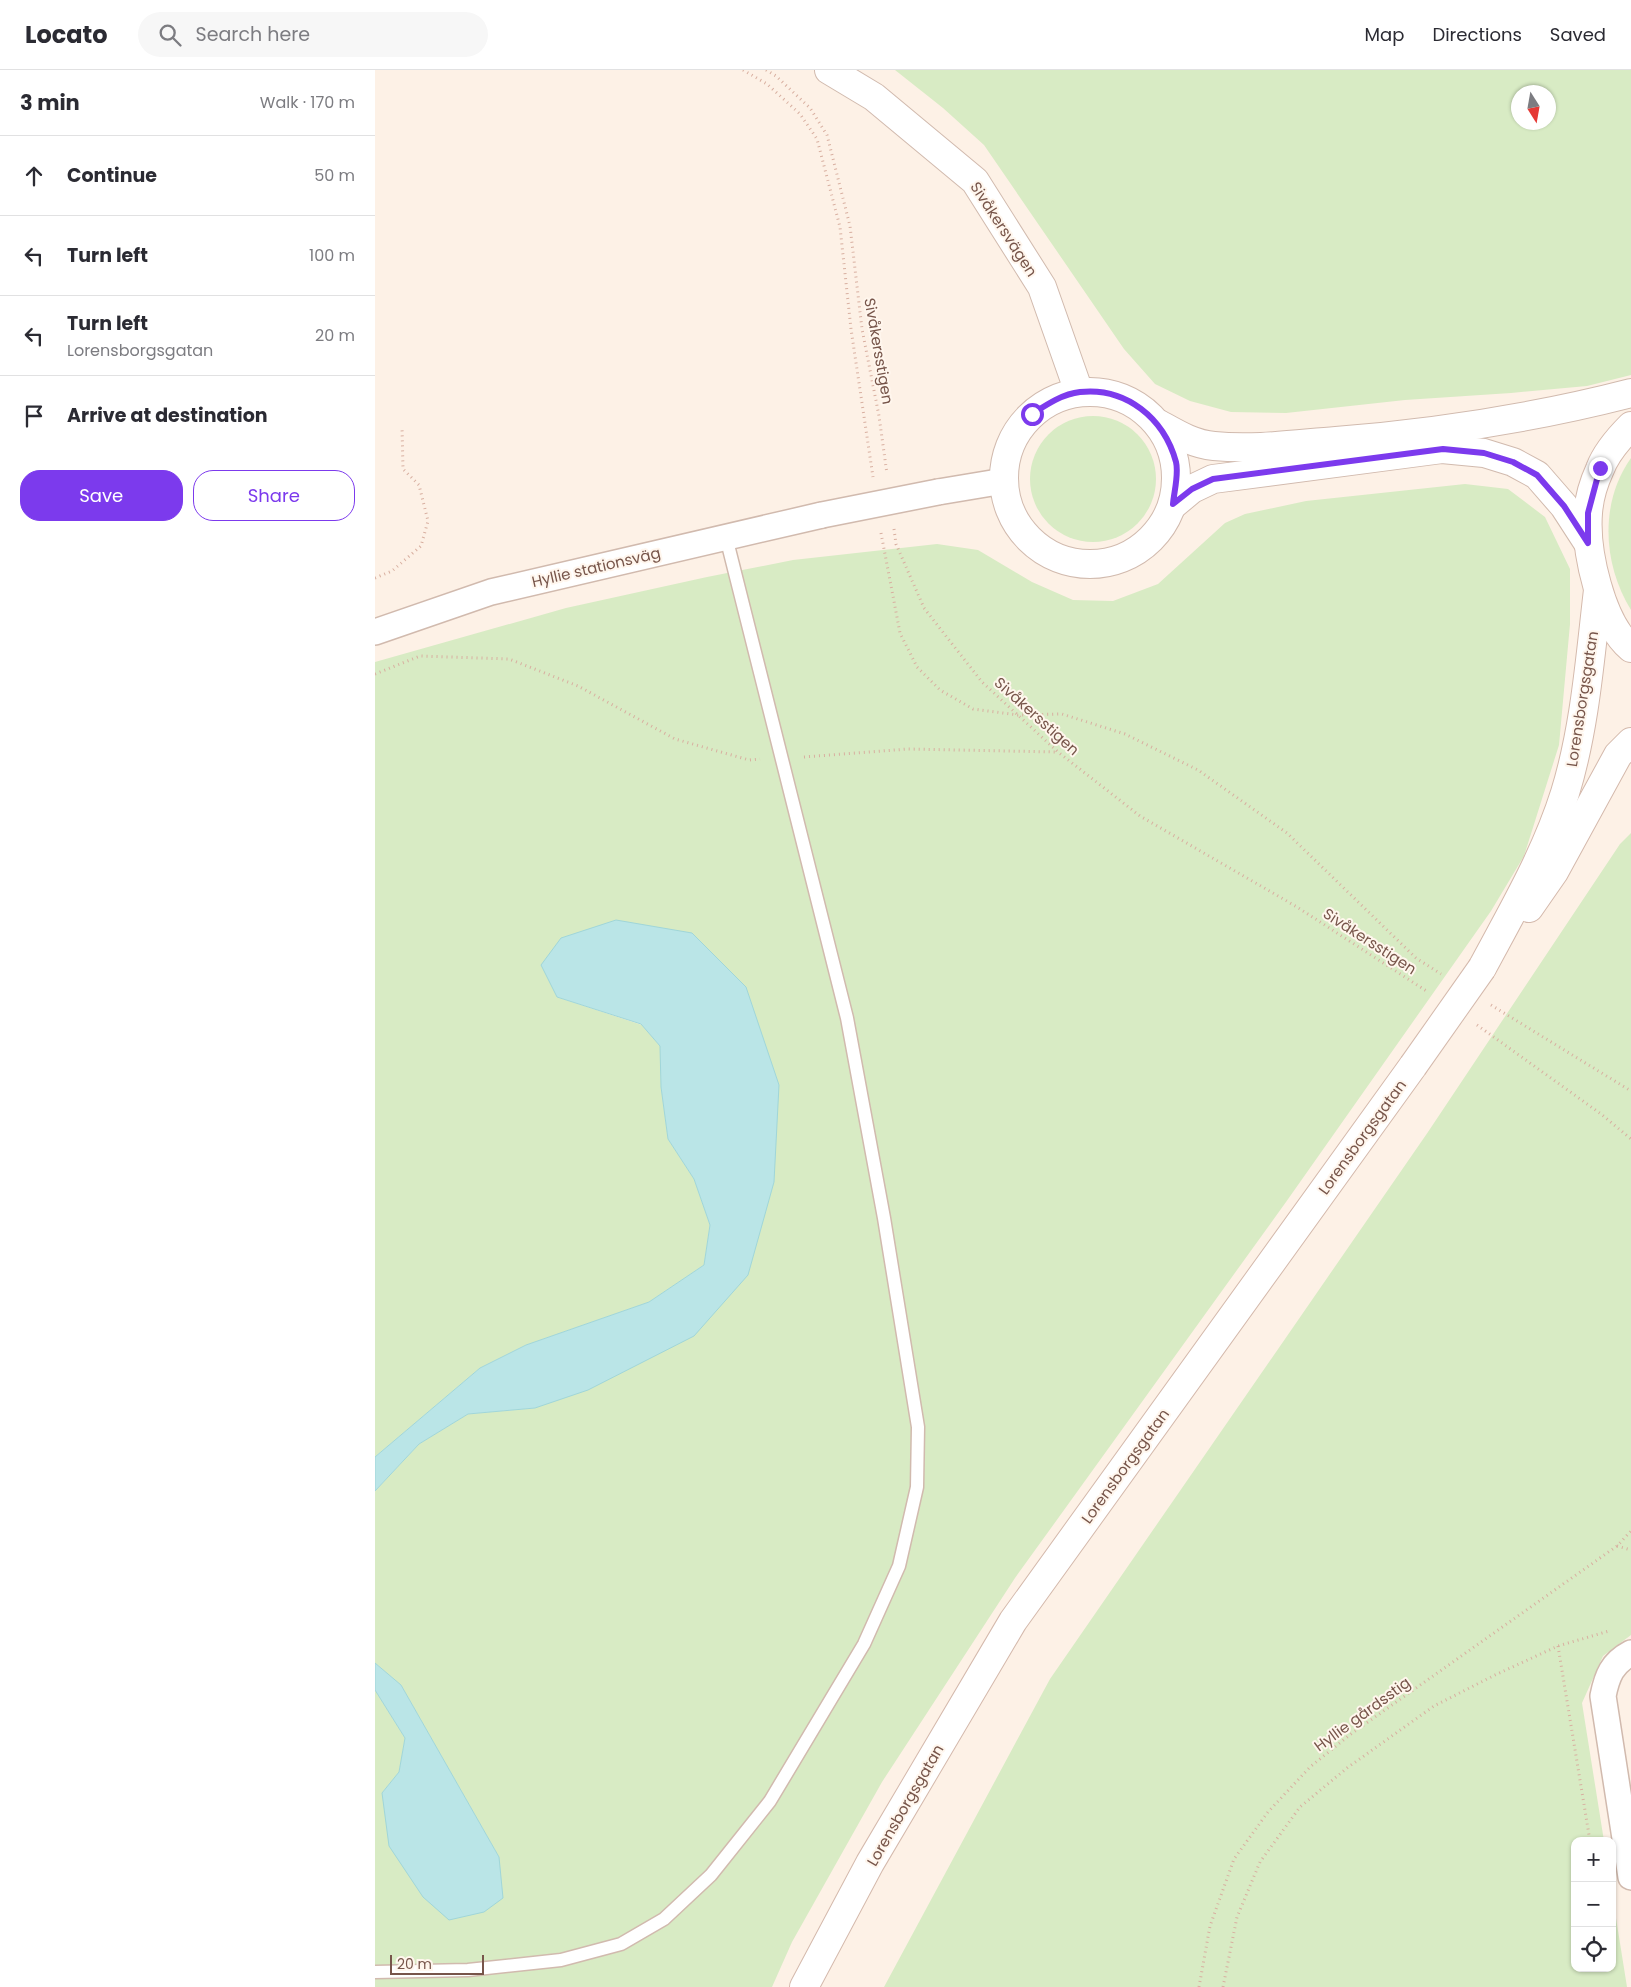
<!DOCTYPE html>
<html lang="en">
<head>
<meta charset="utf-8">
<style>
  :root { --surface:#fff; --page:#f7f7f7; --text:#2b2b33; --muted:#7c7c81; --line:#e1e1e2; --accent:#7c3aed }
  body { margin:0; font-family:Poppins,sans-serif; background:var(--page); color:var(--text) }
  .controls { position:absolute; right:15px; bottom:15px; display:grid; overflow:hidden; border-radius:10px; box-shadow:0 1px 4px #0004 }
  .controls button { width:45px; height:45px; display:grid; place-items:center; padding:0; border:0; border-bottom:1px solid var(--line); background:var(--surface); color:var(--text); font:25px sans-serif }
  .compass { position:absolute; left:1136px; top:15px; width:45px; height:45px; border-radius:50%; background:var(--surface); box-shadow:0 1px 4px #0004; rotate:169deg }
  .scale { position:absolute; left:15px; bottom:12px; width:94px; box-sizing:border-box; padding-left:5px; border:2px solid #77554a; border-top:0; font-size:14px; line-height:18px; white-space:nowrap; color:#77554a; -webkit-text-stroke:4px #fff6ed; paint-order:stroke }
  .stop { position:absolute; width:15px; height:15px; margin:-11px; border:4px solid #7c3aed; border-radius:50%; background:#fff }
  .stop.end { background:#7c3aed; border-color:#fff; box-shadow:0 1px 5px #0008 }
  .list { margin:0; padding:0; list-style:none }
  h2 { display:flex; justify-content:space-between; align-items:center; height:65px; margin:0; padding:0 20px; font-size:21px }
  h2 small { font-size:16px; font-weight:400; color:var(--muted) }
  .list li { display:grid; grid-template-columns:32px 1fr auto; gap:15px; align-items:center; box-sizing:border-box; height:80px; padding:0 20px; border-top:1px solid var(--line) }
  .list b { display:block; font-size:19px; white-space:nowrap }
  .list p { margin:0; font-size:16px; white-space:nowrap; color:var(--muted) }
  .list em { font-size:16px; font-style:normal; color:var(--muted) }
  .actions { display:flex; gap:10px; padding:15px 20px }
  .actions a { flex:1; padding:11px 0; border:1px solid var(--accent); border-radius:20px; text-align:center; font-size:18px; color:var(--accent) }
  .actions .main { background:var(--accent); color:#fff }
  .icon { flex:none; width:28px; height:28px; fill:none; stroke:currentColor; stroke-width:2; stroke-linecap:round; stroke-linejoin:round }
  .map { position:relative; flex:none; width:1256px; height:1917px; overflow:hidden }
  header { display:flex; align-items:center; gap:30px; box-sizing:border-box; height:70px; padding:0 25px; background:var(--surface); border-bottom:1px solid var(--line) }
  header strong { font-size:24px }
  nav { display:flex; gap:28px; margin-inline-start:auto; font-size:18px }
  .search { width:350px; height:45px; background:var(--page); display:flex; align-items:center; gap:12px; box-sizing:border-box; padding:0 18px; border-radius:28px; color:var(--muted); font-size:19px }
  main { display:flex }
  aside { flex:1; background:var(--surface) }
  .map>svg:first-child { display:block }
  .green { fill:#d8ebc4; fill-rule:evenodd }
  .water { fill:#bae5e7; stroke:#a0d6d9 }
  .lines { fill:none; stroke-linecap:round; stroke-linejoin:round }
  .service-casing { stroke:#d1baae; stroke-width:15 }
  .minor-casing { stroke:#d1baae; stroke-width:28 }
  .tertiary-casing { stroke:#d1baae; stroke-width:30 }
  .secondary-casing { stroke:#d4b9ac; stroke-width:30 }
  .path { stroke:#d8afa0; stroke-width:3; stroke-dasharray:1 4; stroke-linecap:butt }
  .service { stroke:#fff; stroke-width:12 }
  .minor { stroke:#fff; stroke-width:25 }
  .tertiary { stroke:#fff; stroke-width:28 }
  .secondary { stroke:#fff; stroke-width:28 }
  .minor-bridge-casing { stroke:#d1baae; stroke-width:28; stroke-linecap:butt }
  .secondary-bridge-casing { stroke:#d4b9ac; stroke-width:30; stroke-linecap:butt }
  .minor-bridge { stroke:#fff; stroke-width:25 }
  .secondary-bridge { stroke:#fff; stroke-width:28 }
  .route { stroke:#7c3aed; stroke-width:6 }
  .labels { text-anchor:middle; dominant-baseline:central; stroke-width:4; stroke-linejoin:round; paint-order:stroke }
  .street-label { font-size:15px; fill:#77554a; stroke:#fff6ed }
</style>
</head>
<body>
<header>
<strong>Locato</strong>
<div class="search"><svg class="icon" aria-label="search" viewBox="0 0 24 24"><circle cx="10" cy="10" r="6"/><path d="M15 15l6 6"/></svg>Search here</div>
<nav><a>Map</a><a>Directions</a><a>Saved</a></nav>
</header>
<main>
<aside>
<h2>3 min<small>Walk · 170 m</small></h2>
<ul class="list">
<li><svg class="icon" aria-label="ahead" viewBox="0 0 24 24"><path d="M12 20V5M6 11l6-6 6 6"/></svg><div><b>Continue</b></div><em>50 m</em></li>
<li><svg class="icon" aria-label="left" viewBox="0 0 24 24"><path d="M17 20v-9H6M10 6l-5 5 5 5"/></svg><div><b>Turn left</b></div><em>100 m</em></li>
<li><svg class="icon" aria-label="left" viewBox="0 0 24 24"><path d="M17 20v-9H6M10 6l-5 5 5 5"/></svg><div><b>Turn left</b><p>Lorensborgsgatan</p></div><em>20 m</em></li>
<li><svg class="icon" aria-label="arrive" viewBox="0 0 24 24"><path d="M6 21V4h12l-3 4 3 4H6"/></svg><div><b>Arrive at destination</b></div></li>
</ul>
<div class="actions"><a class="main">Save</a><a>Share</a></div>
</aside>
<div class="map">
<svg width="1256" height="1917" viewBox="0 0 1256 1917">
  <rect width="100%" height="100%" fill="#fdf1e6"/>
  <!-- green -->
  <g class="green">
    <path d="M520,0H1256V305L1212,316L1136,323L1030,330L911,343L856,342L815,331L780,314L749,279L609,75L568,38ZM1174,22V52H1144V22Z"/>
    <circle cx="718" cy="409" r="63"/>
    <path d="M1256,388V540C1228,495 1224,433 1256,388Z"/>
    <path d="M1090,414L1133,419L1170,447L1195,499V554L1184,675L1149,786L1116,841L911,1132L640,1508L507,1712L417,1872L397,1917H0V1620L30,1668L24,1702L7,1723L124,1787L26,1615L0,1593V1421L44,1374L93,1344L160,1338L373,1205L371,917L182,927L267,955L285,976L286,1017L293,1069L319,1109L335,1155L329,1195L274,1232L151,1275L105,1298L0,1387V592L191,538L332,507L418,490L562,474L603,480L657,512L698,530L738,531L783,514L850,453L870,444L931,431Z"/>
    <path d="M1256,763V1565L1228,1586L1207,1633L1229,1771H1200V1898H1237V1823L1252,1917H509L675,1609L1053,1062L1245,774Z"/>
  </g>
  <!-- water -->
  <g class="water">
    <path d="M241,850L317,863L371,917L404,1015L399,1112L373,1205L319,1266L213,1320L160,1338L93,1344L44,1374L0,1421V1387L105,1298L151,1275L274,1232L329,1195L335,1155L319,1109L293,1069L286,1017L285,976L266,954L182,927L166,895L186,868Z"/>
    <path d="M0,1593L26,1615L124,1787L128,1828L109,1842L74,1850L48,1827L14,1776L7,1723L24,1702L30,1668L0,1620Z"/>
  </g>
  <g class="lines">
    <!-- service casing -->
    <g class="service-casing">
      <path id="service" d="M0,1902L93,1900L186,1890L246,1874L289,1849L336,1805L395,1731L489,1574L524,1496L542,1417L543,1357L509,1148L472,948L351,467"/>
    </g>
    <!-- minor casing -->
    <g class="minor-casing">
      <g id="minor">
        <path d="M563,422L629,411"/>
        <path d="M0,562L116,522L447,445"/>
        <path d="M1256,1583C1237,1593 1232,1606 1228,1626L1256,1807"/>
      </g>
    </g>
    <!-- tertiary casing -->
    <g class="tertiary-casing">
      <g id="tertiary">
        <path d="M454,0L499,27L600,111L667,217L704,322"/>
        <circle cx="715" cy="408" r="86"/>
        <path d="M784,354C802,364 818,374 839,376C879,380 921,374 961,371C1061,363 1159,348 1256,323"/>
        <path d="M799,434L817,419L838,409L1067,379L1109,383L1138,392L1162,405L1189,436L1213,473"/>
      </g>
    </g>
    <!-- secondary casing -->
    <g class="secondary-casing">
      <g id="secondary">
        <path d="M1256,356C1244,368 1231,383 1225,399C1219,412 1214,429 1213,443C1210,481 1226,553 1256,578"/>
        <path d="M1154,838L1179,802L1243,685L1256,672"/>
        <path d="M1107,898C1137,842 1171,784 1190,723C1210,658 1215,588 1223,520"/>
        <path d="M429,1917L495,1793L638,1551L1038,996"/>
      </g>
    </g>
    <!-- path -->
    <g class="path">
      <path d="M368,0L392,14L425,44L442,69L465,157L476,259L498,407"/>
      <path d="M391,0L401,6L435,38L452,65L475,156L487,259L504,346L512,404"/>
      <path d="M519,459L521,474L549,538L607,612L683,682L765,746L922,837L1053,922"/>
      <path d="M506,463L525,563L542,597L565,620L598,639L643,645L687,644L750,664L823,700L912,763L1041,888L1066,904"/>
      <path d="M0,508L17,501L46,476L53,451L44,415L28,399L27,357"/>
      <path d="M0,604L45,586L134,589L203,616L300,669L374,690L385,689"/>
      <path d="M429,687L533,679L682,682"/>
      <path d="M1116,935L1256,1021"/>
      <path d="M1102,955L1226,1044L1256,1069"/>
      <path d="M1242,1476L1256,1480"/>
      <path d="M1183,1576L1215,1771"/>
      <path d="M824,1917L835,1856L859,1789L893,1742L935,1697L976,1664L1242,1476L1256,1461"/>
      <path d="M848,1917L862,1847L885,1792L925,1737L972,1698L1059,1636L1120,1605L1183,1576L1234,1561"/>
    </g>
    <!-- service -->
    <use href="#service" class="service"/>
    <!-- minor -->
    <use href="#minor" class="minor"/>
    <!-- tertiary -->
    <use href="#tertiary" class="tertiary"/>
    <!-- secondary -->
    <use href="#secondary" class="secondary"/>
    <!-- minor-bridge casing -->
    <g class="minor-bridge-casing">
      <path id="minor-bridge" d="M447,445L563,422"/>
    </g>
    <!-- secondary-bridge casing -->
    <g class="secondary-bridge-casing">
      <path id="secondary-bridge" d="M1038,996L1107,898"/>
    </g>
    <!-- minor-bridge -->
    <use href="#minor-bridge" class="minor-bridge"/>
    <!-- secondary-bridge -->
    <use href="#secondary-bridge" class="secondary-bridge"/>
  </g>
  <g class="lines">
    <!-- route -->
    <path class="route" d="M657,344C671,335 687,324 705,322C751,317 789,348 801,392C804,404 799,422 798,434L817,419L838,409L1068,379L1109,383L1138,392L1162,405L1189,436L1213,473V443L1225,398"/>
  </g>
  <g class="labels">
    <!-- street labels -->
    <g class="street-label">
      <text transform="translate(629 159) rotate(57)">Sivåkersvägen</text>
      <text transform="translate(504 281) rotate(80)">Sivåkersstigen</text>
      <text transform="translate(221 497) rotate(-13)">Hyllie stationsväg</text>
      <text transform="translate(1207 629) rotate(-81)">Lorensborgsgatan</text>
      <text transform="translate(662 646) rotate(42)">Sivåkersstigen</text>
      <text transform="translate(995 871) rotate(33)">Sivåkersstigen</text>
      <text transform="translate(987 1067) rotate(-54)">Lorensborgsgatan</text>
      <text transform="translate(750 1396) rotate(-54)">Lorensborgsgatan</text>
      <text transform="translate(987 1644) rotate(-36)">Hyllie gårdsstig</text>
      <text transform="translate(530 1735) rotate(-60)">Lorensborgsgatan</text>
    </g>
  </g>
</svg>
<div class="controls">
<button>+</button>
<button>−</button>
<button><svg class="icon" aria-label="locate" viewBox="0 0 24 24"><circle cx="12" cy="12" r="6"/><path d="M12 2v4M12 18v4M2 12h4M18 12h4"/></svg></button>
</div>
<svg class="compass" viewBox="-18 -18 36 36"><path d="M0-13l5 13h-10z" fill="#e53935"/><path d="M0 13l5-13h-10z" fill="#7c7c81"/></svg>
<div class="scale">20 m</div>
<div class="stop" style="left:657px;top:344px"></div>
<div class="stop end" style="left:1225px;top:398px"></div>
</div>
</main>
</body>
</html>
